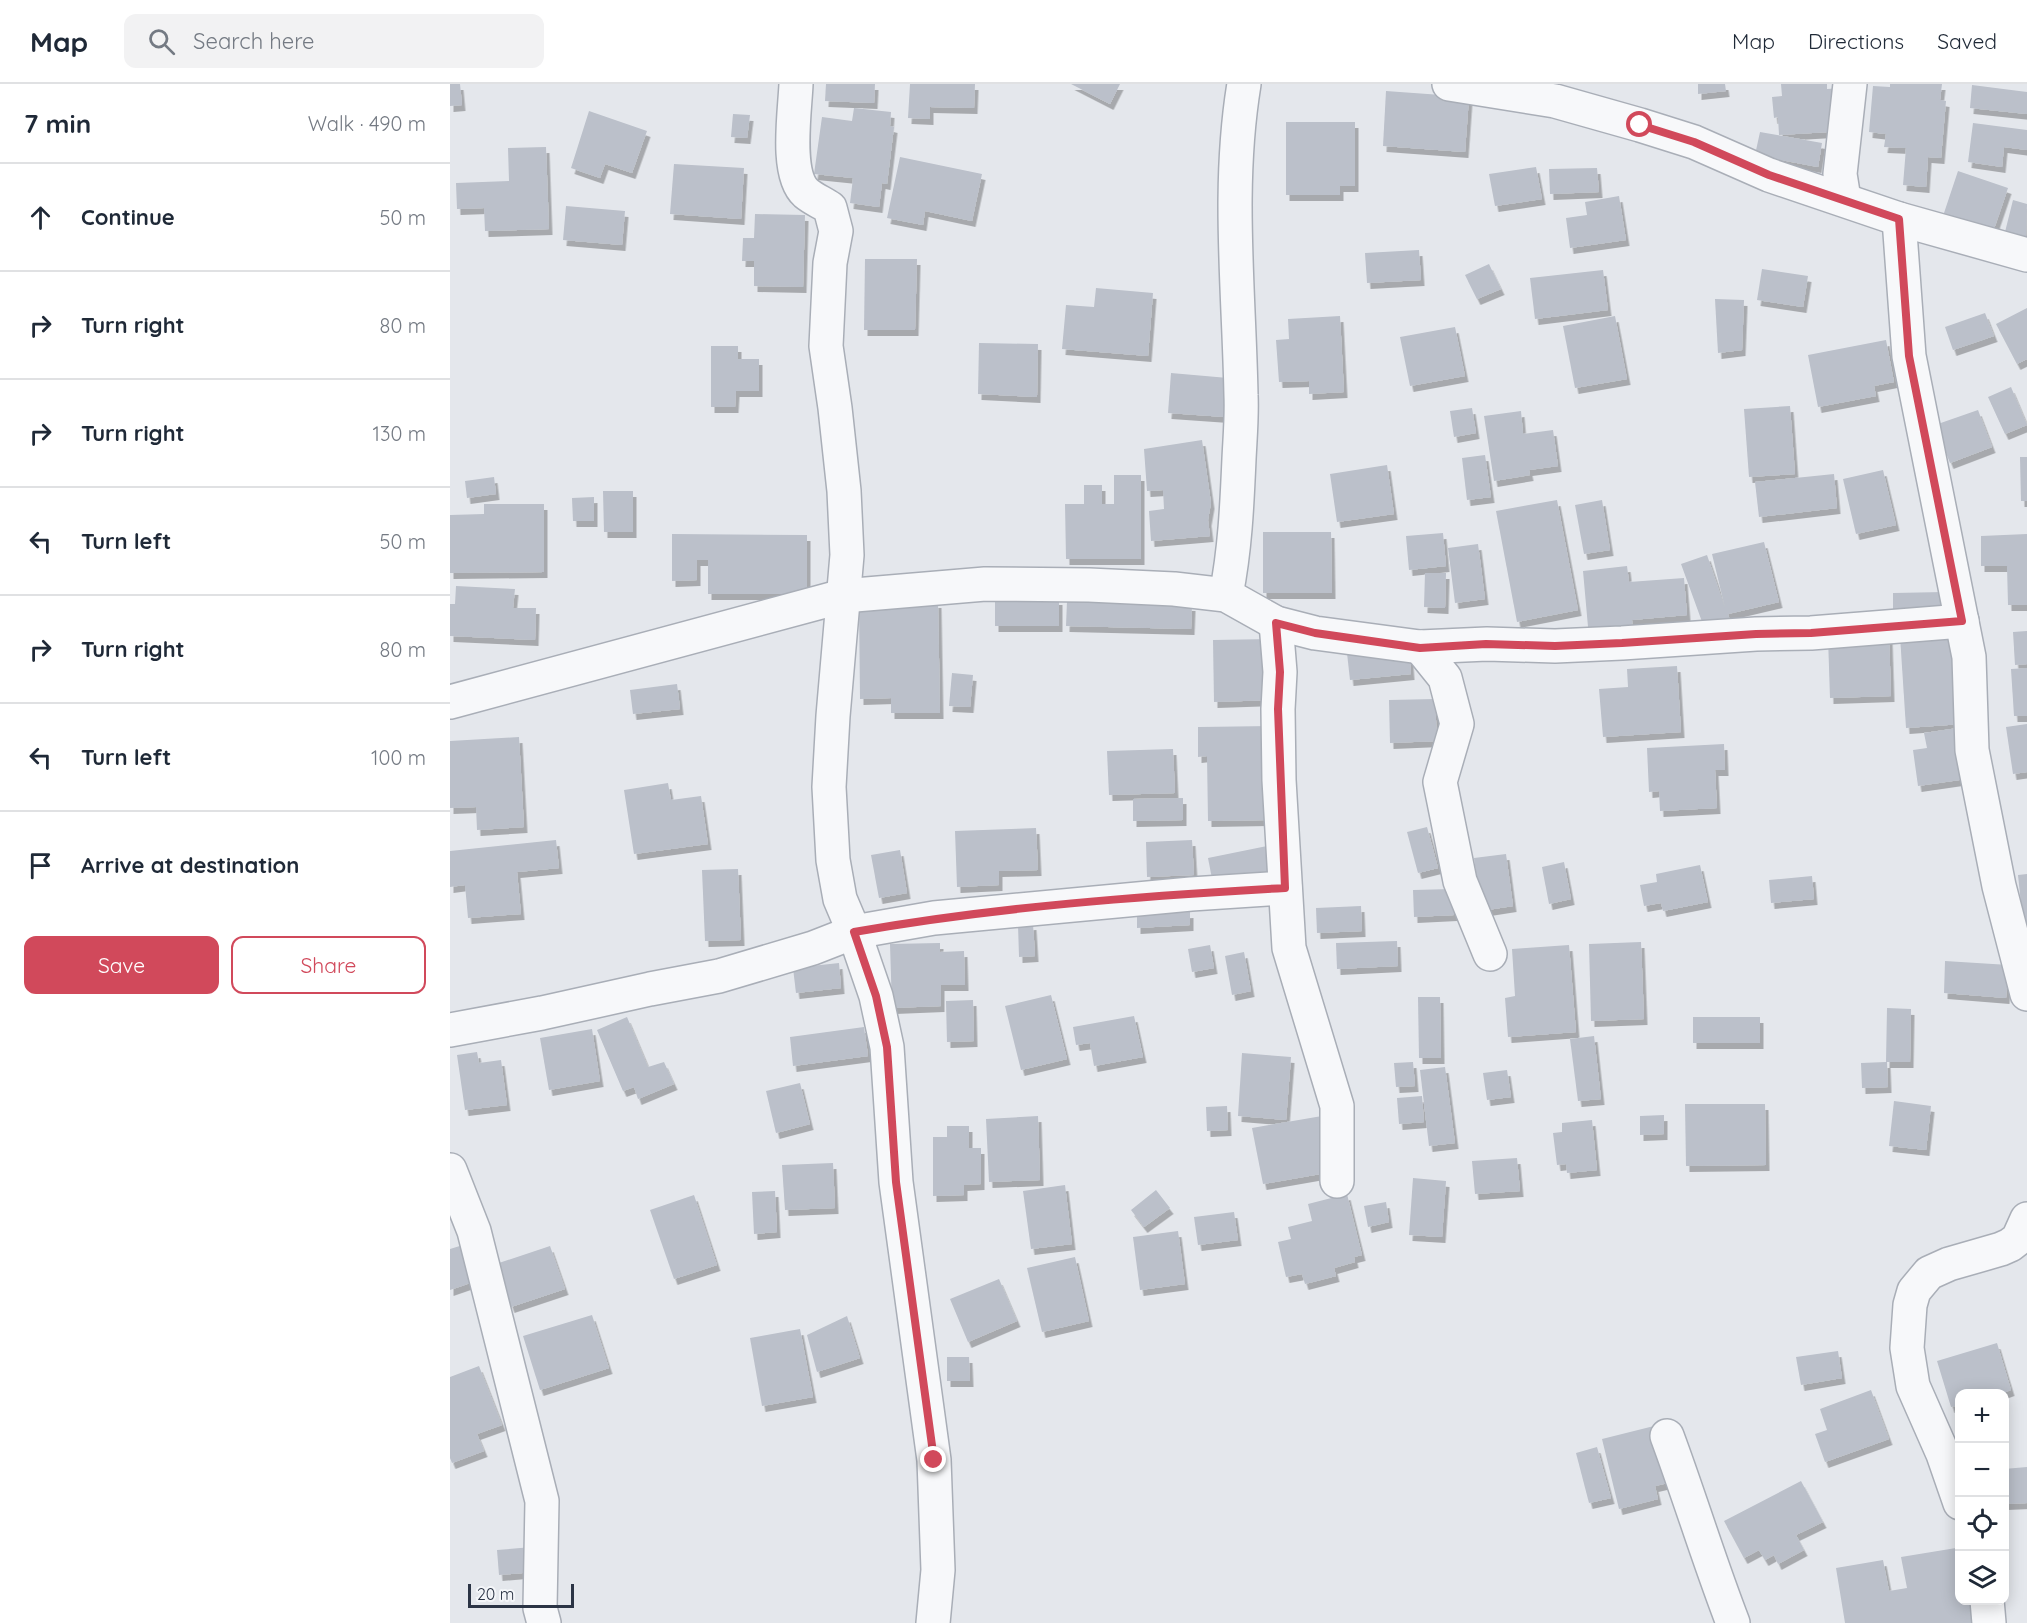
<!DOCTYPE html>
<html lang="en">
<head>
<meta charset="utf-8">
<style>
  :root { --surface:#fff; --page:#f2f2f3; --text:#1f2937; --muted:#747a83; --line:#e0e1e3; --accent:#d1495b }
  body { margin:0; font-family:Quicksand,sans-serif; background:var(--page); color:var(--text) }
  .controls { position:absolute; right:18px; bottom:18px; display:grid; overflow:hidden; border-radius:12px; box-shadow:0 3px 15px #0003 }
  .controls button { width:54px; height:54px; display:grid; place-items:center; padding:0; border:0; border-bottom:2px solid var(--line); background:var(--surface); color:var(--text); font:30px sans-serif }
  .scale { position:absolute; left:18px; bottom:15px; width:106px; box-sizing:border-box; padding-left:6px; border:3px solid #2b3445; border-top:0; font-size:16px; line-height:21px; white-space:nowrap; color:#2b3445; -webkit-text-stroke:4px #f4f6f9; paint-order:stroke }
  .stop { position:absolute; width:18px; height:18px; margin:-14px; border:4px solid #d1495b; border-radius:50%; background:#fff }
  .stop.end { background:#d1495b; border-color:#fff; box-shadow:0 2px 6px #0008 }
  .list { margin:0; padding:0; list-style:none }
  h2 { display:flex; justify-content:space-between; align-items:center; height:78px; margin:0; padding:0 24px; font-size:26px }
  h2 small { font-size:20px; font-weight:400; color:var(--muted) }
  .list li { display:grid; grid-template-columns:39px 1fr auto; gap:18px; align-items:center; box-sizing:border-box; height:108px; padding:0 24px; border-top:2px solid var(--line) }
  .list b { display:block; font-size:22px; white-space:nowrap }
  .list em { font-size:20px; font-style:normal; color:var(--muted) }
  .actions { display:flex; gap:12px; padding:18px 24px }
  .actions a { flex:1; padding:14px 0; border:2px solid var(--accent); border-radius:12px; text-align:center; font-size:21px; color:var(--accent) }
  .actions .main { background:var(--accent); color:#fff }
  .icon { flex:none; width:33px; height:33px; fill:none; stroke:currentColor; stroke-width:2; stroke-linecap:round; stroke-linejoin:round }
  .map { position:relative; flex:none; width:1577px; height:1539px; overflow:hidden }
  header { display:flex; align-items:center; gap:36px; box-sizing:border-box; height:84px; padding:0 30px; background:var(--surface); border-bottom:2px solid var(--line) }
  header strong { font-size:28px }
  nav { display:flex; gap:33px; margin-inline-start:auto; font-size:21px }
  .search { width:420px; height:54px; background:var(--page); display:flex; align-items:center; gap:15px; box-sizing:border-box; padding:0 21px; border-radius:12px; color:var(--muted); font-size:22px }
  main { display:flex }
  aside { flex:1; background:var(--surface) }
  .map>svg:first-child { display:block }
  .building { fill:#bbc0ca; filter:url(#shadow) }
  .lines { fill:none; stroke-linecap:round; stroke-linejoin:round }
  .street-casing { stroke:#a9aeb7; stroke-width:36 }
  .street { stroke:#f7f8fa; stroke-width:33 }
  .route { stroke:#d1495b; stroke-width:8 }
</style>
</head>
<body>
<header>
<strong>Map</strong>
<div class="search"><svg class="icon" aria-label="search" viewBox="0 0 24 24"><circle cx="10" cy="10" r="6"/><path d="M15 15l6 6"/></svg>Search here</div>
<nav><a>Map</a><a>Directions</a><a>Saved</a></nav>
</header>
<main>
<aside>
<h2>7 min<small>Walk · 490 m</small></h2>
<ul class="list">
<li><svg class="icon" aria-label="ahead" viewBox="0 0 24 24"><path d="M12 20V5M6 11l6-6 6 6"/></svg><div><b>Continue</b></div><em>50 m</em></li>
<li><svg class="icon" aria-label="right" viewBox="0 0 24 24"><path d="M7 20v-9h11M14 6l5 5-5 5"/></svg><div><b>Turn right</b></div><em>80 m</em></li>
<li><svg class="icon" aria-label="right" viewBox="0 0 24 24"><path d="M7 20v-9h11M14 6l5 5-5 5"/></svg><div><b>Turn right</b></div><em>130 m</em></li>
<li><svg class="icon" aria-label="left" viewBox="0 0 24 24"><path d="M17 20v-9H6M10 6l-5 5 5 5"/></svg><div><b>Turn left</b></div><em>50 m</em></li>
<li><svg class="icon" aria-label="right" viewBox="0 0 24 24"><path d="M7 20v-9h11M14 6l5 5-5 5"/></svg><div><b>Turn right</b></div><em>80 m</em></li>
<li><svg class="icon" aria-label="left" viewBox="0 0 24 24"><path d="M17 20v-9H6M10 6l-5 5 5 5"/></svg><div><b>Turn left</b></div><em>100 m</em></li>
<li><svg class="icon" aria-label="arrive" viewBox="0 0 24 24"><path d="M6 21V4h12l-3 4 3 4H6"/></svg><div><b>Arrive at destination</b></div></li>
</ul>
<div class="actions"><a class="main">Save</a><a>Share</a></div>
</aside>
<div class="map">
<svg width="1577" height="1539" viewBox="0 0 1577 1539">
  <defs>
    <filter id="shadow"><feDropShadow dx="3.5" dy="6" stdDeviation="0" flood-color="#0004"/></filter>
  </defs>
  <rect width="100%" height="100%" fill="#e4e7ec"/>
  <!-- building -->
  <g class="building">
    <path d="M0,0H10L12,21L0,22Z"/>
    <path d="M376,0H425L424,19L375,17Z"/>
    <path d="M460,0H525L524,24L480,23V35L458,34Z"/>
    <path d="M621,0H670L660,20Z"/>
    <path d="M1248,0H1275L1276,7L1248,10Z"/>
    <path d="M1331,0H1377V5L1392,4L1388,38L1378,39L1379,48L1329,51L1328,33L1324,34L1322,13L1332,12Z"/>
    <path d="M1440,0H1492L1490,16L1496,17L1491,74L1478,73L1476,103L1453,101L1456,64L1434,63L1436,50L1419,48L1423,2L1440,3Z"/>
    <path d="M1522,1L1577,8V30L1520,24Z"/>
    <path d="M936,7L1019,13L1015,68L933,62Z"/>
    <path d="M404,24L441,28L440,42L444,43L437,100L432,99L429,123L400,119L403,94L364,90L372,33L402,37Z"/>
    <path d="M139,27L197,47L182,89L155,80L150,94L121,84Z"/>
    <path d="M283,30L300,31L297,54L281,53Z"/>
    <path d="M836,38H905V102H890V111H836Z"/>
    <path d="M1523,39L1577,46V66L1554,63L1552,83L1518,78Z"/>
    <path d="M1310,48L1372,59L1368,83L1305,71Z"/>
    <path d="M96,63L99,145L35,147L34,124L7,125L6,99L59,97L58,64Z"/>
    <path d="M450,73L532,90L522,137L475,127L473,141L437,134Z"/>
    <path d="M224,80L294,84L291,135L220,130Z"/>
    <path d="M1086,83L1092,115L1045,122L1039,90Z"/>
    <path d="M1147,84L1149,108L1100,110L1099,85Z"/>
    <path d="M1508,87L1558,104L1541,154L1491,138Z"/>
    <path d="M1169,112L1176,156L1120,164L1116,134L1137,131L1135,118Z"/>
    <path d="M1563,116L1577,120L1576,154L1555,148Z"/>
    <path d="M116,122L175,127L172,161L113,156Z"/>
    <path d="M305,130L355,131L353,203L304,202V177H292L293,154H304Z"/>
    <path d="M969,166L971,196L917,199L915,169Z"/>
    <path d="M415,175H467L465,246H414Z"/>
    <path d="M1039,180L1051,205L1027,215L1015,191Z"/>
    <path d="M1312,185L1358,192L1353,223L1307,216Z"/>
    <path d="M1153,186L1158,226L1085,235L1080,194Z"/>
    <path d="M646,204L703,209L698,272L612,265L616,221L644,223Z"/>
    <path d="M1265,215L1294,216L1292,266L1268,269Z"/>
    <path d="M1577,224V275L1567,280L1546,240Z"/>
    <path d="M1535,229L1544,252L1503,266L1495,243Z"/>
    <path d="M890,232L894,308L859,310V297L829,298L826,256L839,255L838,235Z"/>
    <path d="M1165,232L1177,295L1125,304L1113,242Z"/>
    <path d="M1005,243L1015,292L960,302L950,253Z"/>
    <path d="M1436,256L1444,298L1424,302L1426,312L1368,323L1358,271Z"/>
    <path d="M529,259L588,260L587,313L528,310Z"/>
    <path d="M261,262H288V275H309V307H286L285,323H261Z"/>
    <path d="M721,289L778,294L775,333L718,329Z"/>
    <path d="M1561,303L1577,341L1555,350L1538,313Z"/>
    <path d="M1340,322L1345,390L1299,393L1294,325Z"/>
    <path d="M1022,324L1026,349L1004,353L1000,327Z"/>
    <path d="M1528,326L1542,363L1500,379L1485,341Z"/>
    <path d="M1071,327L1073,350L1103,346L1108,382L1079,386L1080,391L1044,397L1034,332Z"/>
    <path d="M752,356L761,419L758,436L760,452L701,457L699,427L714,425L713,406L697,407L694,365Z"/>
    <path d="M1035,371L1041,413L1017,416L1012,374Z"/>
    <path d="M1570,373H1577V417H1571Z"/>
    <path d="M937,381L944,430L887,438L880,390Z"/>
    <path d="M1433,386L1446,441L1406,450L1393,395Z"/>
    <path d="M1384,390L1387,424L1309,433L1305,398Z"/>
    <path d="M664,391H691V475H616L615,420H634V401H652V420H664Z"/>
    <path d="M44,393L46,410L17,414L15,397Z"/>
    <path d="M153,407H183V448H154Z"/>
    <path d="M144,413V437H123L122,414Z"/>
    <path d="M1107,416L1128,526L1067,538L1046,427Z"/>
    <path d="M1152,416L1160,466L1134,470L1125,421Z"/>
    <path d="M34,420H94V488L0,489V431L34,430Z"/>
    <path d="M813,448H881L882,509H813Z"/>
    <path d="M993,449L996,482L959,486L956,452Z"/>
    <path d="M222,450L357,451V510H258V476H247V496L222,497Z"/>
    <path d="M1577,450V521H1558L1557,482H1531V452Z"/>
    <path d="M1314,458L1329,518L1278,530L1280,537L1255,546L1231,480L1257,471L1275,524L1262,470Z"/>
    <path d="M1028,460L1035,515L1005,519L998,464Z"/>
    <path d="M1177,482L1179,498L1234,494L1237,531L1182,536L1183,550L1139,554L1133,487Z"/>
    <path d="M975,489H996L995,524L974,523Z"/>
    <path d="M6,502L65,505L63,524H86L85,556L0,552V520H5Z"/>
    <path d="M1494,508V531L1443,532V509Z"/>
    <rect x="545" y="515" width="64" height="27"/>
    <path d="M617,517L742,521L741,545L616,542Z"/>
    <path d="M488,518L490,629H441V614L410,615L409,519Z"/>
    <path d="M1577,547V580L1565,581L1563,548Z"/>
    <path d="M1505,548L1512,640L1456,644L1450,552Z"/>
    <path d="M1439,551L1441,612L1380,614L1378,553Z"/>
    <path d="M824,555L825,616L764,618L763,556Z"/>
    <path d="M959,563L961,590L900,596L897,569Z"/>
    <path d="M1227,582L1231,648L1153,653L1149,605L1178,603L1177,585Z"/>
    <path d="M1577,584V632H1564L1561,585Z"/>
    <path d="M502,589L523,591L520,623L499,622Z"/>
    <path d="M227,600L230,625L183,630L180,606Z"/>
    <path d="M985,615L987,657L940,659L939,616Z"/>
    <path d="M1577,640V688L1563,690L1556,643Z"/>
    <path d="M828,642L816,736L758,737L757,672L748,673V643Z"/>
    <path d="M1515,643L1523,694L1468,702L1463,666L1477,664L1474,649Z"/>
    <path d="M69,653L74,743L27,746L26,723L0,724V657Z"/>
    <path d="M1274,660L1275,686H1265L1267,724L1210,727L1209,707L1199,708L1197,664Z"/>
    <path d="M723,665L725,709L659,711L657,667Z"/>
    <path d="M218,699L221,716L251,712L258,760L184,770L174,706Z"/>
    <path d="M733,714V736L683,737V715Z"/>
    <path d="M977,743L988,784L968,789L957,748Z"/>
    <path d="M586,744L588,786L549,787V801L507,803L505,747Z"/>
    <path d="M106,756L109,784L67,788L71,830L18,834L15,801L0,803V767Z"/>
    <path d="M742,756L744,791L697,793L696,758Z"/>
    <path d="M822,761L829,792L764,805L758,774Z"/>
    <path d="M450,766L457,809L429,814L421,771Z"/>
    <path d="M1056,770L1063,822L1031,827L1024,774Z"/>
    <path d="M1114,778L1121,815L1099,820L1092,783Z"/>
    <path d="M1250,781L1258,818L1213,827L1211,819L1194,822L1190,801L1207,798L1206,790Z"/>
    <path d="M288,785L291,856L255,857L252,786Z"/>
    <path d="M1577,790V839H1573L1568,791Z"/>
    <path d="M1362,792L1364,815L1321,819L1319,796Z"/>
    <path d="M1002,805L1004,831L964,833L963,806Z"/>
    <path d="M911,822L912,847L867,849L866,824Z"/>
    <path d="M740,828V841L687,844V831Z"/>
    <path d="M583,840L585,872L569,873L568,841Z"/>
    <path d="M947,857L948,882L887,885L886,859Z"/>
    <path d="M1191,858L1194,935L1141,937L1139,860Z"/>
    <path d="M490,859V868L514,867L515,901H491V922L442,924L440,860Z"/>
    <path d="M760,861L764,884L742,888L738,865Z"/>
    <path d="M1119,861L1126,948L1058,953L1055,914L1065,912L1062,865Z"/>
    <path d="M794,868L801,907L782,911L775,872Z"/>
    <path d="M1495,877L1559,881L1556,914L1494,909Z"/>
    <path d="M389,879L391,904L346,909L343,884Z"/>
    <path d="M601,911L617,975L571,986L555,922Z"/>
    <path d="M968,913H990L991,974H969Z"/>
    <path d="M523,916L524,957L497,958L496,917Z"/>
    <path d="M1437,924L1461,925L1460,978H1437L1438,1003L1412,1004L1411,979L1436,978Z"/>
    <path d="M684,932L693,973L644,982L640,959L626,961L623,943Z"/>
    <path d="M177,933L198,983L214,978L224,1000L188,1015L184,1003L173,1007L147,946Z"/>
    <rect x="1243" y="933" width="67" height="26"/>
    <path d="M414,943L418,972L343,982L340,953Z"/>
    <path d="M142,945L150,997L99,1006L90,954Z"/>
    <path d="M1144,952L1151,1015L1128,1017L1120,955Z"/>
    <path d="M27,968L29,979L51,976L57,1021L15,1026L7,971Z"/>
    <path d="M792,969L841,973L836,1036L788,1032Z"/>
    <path d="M963,978L965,1002L946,1003L944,979Z"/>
    <path d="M995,983L1005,1059L979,1062L970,986Z"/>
    <path d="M1057,986L1061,1013L1037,1016L1033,989Z"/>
    <path d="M350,999L360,1040L326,1049L316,1007Z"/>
    <path d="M972,1012L974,1038L949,1040L947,1014Z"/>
    <path d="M1444,1017L1481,1022L1476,1066L1439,1062Z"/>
    <path d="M1235,1020H1315L1316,1081L1236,1082Z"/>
    <path d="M777,1022L778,1046L757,1047L756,1023Z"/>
    <path d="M1214,1031V1050L1190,1051V1032Z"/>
    <path d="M588,1032L590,1096L539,1098L536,1035Z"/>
    <path d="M872,1032L882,1088L813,1100L802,1044Z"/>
    <path d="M1142,1036L1147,1086L1117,1089L1116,1080L1107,1081L1103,1049L1112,1048V1039Z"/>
    <path d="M497,1042H519V1064H531V1100L514,1101V1111L483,1112V1053H497Z"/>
    <path d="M1067,1074L1070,1107L1025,1110L1022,1077Z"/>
    <path d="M383,1079L385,1124L335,1126L332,1081Z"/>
    <path d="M963,1094L996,1097L992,1153L959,1151Z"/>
    <path d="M615,1101L622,1160L581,1165L573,1107Z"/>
    <path d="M706,1106L720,1124L694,1143L681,1126Z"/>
    <path d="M325,1107L327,1148L304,1150L302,1108Z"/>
    <path d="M897,1110L912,1171L904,1173L905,1178L884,1184L886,1192L855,1200L852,1190L836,1193L828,1158L841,1155L838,1143L862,1137L858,1120Z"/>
    <path d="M244,1111L267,1181L224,1195L200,1126Z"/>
    <path d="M936,1118L939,1138L918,1143L914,1122Z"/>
    <path d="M784,1128L788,1156L748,1161L744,1133Z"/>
    <path d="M728,1147L735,1200L690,1206L683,1153Z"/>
    <path d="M13,1161L26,1197L0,1206V1165Z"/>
    <path d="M100,1162L115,1205L61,1223L46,1180Z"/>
    <path d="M625,1173L639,1237L592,1248L577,1184Z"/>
    <path d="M549,1195L567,1237L518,1258L500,1215Z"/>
    <path d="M142,1231L159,1284L90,1306L73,1252Z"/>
    <path d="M397,1232L410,1274L367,1288L357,1251Z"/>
    <path d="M350,1245L363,1313L312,1322L300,1254Z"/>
    <path d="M1547,1259L1561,1306L1550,1310H1510V1321L1501,1323L1487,1277Z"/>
    <path d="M1388,1267L1392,1294L1351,1301L1346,1273Z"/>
    <path d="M497,1273H519L520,1297H497Z"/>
    <path d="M29,1282L52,1341L27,1350L34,1367L2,1379L0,1374V1293Z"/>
    <path d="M1421,1306L1439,1355L1375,1378L1365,1350L1377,1346L1370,1325Z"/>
    <path d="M1204,1342L1218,1399L1205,1402L1208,1415L1169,1425L1152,1355Z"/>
    <path d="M1147,1363L1161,1414L1139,1419L1126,1369Z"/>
    <path d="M1577,1383V1419L1554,1420V1385Z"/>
    <path d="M1351,1397L1373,1438L1346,1451L1354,1466L1328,1480L1324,1471L1315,1476L1309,1466L1294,1474L1274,1437Z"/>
    <path d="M82,1463L84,1488L49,1491L47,1466Z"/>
    <path d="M1506,1464L1510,1487V1516H1531L1535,1539H1395L1386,1484L1433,1476L1439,1507L1457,1504L1451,1473Z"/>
  </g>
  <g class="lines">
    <!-- street casing -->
    <g class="street-casing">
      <g id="street">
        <path d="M346,0C345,27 335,90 356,109C363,115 373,119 380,124L386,147L380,179L376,262L385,324L394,407L397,471L383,632L379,703L383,776L390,815L404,848L426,912L437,963L446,1098L484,1376L488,1486L483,1539"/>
        <path d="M999,0L1105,17L1190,41L1244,58L1319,91L1449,135L1577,171"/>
        <path d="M1394,115L1390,90L1400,0"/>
        <path d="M1449,135L1459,272L1519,573L1522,666L1549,802L1577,910"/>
        <path d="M776,511C785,466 787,421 789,375C790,354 792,332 791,311C789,207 777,103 794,0"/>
        <path d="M826,539L830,588L828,625L829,696L839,864L887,1022V1097"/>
        <path d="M970,563L995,594L1007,640L990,698L1010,797L1040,870"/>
        <path d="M0,618L393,512L535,500L639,501L724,505L776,511L826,539L865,549L970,563L1037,560L1105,562L1172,559L1306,550L1361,549L1512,537"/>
        <path d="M0,946L92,929L200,905L269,892L363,864L404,848L484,834L741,810L835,804"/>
        <path d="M0,1086L24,1147L92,1417L90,1524L94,1539"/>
        <path d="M1217,1352C1240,1414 1259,1477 1283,1539"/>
        <path d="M1510,1419L1493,1370L1463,1302L1457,1264L1460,1221L1464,1207L1479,1189L1499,1180L1551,1165L1560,1161L1568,1155L1577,1135"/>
        <path d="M1537,1516L1539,1539"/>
      </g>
    </g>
    <!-- street -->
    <use href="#street" class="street"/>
  </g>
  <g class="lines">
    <!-- route -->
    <path class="route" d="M484,1376L446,1098L437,963L426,912L404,848C546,823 691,812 835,804L828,625L830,588L826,539L865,549L970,564L1036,560L1105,562L1172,559L1306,550L1361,549L1512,537L1459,272L1449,135L1319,91L1244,58L1190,41"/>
  </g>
</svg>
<div class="controls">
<button>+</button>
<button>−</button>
<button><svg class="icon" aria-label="locate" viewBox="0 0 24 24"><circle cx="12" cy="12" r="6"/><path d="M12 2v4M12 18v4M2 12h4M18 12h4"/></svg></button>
<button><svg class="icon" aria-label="layers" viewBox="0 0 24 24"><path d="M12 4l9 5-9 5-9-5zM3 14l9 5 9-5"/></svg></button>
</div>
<div class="scale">20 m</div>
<div class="stop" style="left:1190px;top:41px"></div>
<div class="stop end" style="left:484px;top:1376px"></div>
</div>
</main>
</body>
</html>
